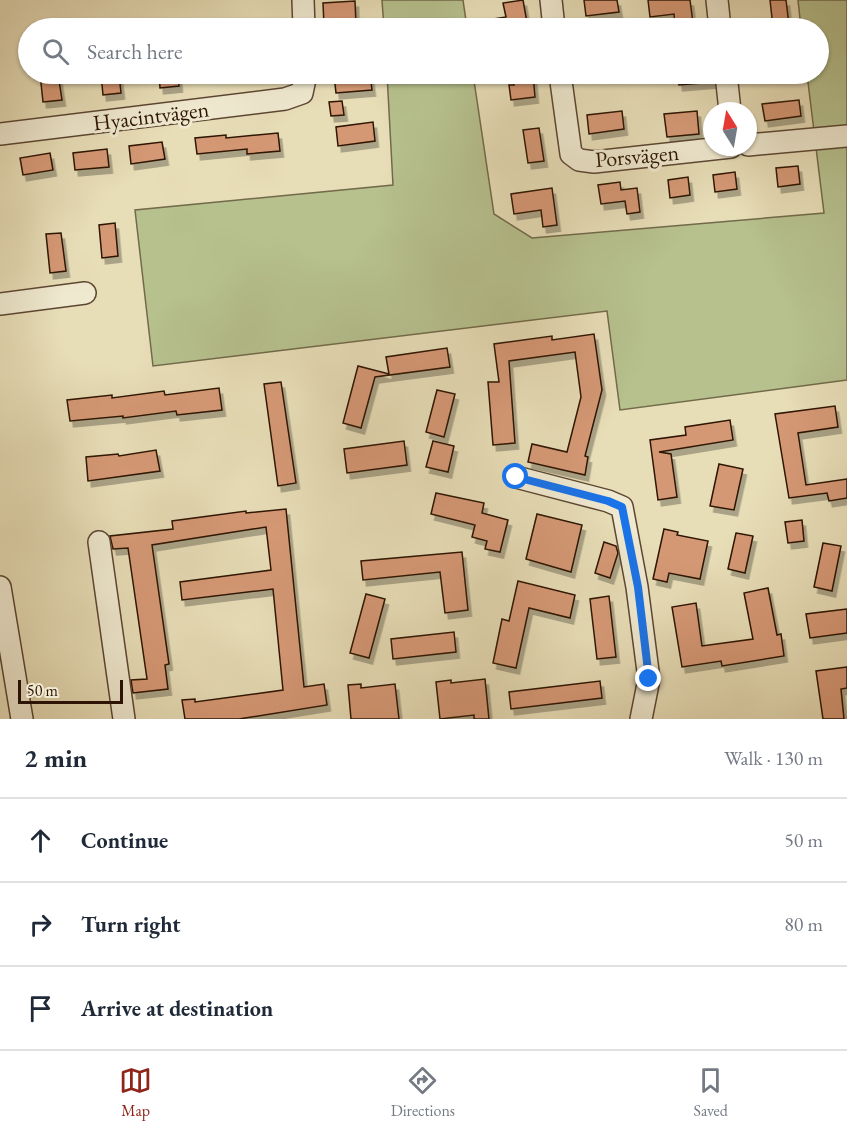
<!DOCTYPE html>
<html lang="en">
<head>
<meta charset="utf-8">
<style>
  :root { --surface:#fff; --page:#f6f6f7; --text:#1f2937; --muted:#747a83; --line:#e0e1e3; --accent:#8f2418 }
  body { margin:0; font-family:"EB Garamond",serif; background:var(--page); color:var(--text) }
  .compass { position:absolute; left:703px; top:102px; width:54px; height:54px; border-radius:50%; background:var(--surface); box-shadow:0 2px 4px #0004; rotate:349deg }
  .scale { position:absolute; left:18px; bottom:15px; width:105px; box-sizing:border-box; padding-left:6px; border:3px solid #2d1405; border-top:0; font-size:16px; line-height:21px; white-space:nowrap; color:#2d1405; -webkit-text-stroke:4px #efe9d0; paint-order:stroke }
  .stop { position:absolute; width:18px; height:18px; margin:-14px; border:4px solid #1a73e8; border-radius:50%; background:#fff }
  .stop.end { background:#1a73e8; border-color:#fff; box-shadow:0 2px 6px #0008 }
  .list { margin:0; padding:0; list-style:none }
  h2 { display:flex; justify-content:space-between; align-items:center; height:78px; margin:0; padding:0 24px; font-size:26px }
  h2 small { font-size:20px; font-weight:400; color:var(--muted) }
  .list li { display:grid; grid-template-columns:39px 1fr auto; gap:18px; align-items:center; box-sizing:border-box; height:84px; padding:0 24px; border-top:2px solid var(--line) }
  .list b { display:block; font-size:22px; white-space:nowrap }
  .list em { font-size:20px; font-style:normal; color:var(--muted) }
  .icon { flex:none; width:33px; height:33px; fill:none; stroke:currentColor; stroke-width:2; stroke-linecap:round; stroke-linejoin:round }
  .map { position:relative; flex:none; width:847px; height:719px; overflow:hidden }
  .search { position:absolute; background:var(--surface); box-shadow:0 2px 4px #0004; left:18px; right:18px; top:18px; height:66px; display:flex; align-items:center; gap:15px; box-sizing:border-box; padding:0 21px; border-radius:33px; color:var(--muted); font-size:22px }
  .sheet { height:330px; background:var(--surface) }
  nav { display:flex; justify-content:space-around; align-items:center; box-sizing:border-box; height:84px; border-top:2px solid var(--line); background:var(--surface); font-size:16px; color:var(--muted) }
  nav a { display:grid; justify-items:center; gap:3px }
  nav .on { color:var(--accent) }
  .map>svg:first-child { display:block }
  .green { fill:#b6c18e; stroke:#726a4a; stroke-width:1.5 }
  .building { fill:#d59874; stroke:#2d1405; stroke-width:1.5; filter:url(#shadow) }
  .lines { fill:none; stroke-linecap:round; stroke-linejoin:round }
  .minor-casing { stroke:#5c4632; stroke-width:24 }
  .minor { stroke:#efe9d0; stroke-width:21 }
  .route { stroke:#1a73e8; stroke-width:8 }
  .labels { text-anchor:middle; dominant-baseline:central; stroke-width:6; stroke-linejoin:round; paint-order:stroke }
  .street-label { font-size:22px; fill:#2d1405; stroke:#efe9d0 }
</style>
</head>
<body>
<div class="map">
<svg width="847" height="719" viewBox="0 0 847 719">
  <defs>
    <filter id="shadow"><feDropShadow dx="3.5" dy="6" stdDeviation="0" flood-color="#0004"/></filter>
  </defs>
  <rect width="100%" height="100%" fill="#e7ddb7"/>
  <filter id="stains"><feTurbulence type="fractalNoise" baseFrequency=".00333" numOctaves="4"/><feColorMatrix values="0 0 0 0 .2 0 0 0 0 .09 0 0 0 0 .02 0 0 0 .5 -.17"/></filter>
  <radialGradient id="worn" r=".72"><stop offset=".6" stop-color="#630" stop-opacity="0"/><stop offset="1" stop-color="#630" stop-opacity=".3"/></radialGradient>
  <!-- green -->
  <g class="green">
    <path d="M382,0H463L467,28H384Z"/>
    <path d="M798,0H847V380L620,410L607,311L153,366L135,210L393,185L387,74H473L494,214L532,238L824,213L807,74H818V28H801Z"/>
  </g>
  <!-- building -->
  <g class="building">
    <path d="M523,0L528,28H475V22L506,17L503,3Z"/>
    <path d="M584,0H617L619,12L586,16Z"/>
    <path d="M648,0H690L693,23L675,25L674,14L650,17Z"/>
    <path d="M770,0H786L789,25L773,27Z"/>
    <path d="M355,1L356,24L324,26L323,3Z"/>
    <path d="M40,74H58L62,100L43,102Z"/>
    <path d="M101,74H119L121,93L103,95Z"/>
    <path d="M159,74H178L179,86L160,88Z"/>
    <path d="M356,74H370L372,90L336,93L334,75Z"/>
    <path d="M512,74H533L535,97L511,100L509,85H514Z"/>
    <path d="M678,74H714V82L679,85Z"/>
    <path d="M799,100L801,116L765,121L762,104Z"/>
    <path d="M342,101L344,115L331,116L329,102Z"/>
    <path d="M622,111L624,129L589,134L587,115Z"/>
    <path d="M697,111L699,134L667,137L664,114Z"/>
    <path d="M373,122L375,141L338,146L336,127Z"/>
    <path d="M539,128L544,161L528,163L523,130Z"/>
    <path d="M278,133L280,151L247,154V149L197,154L195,138L226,135V138Z"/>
    <path d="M162,142L165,159L131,164L129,146Z"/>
    <path d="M107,149L109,167L75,170L73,153Z"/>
    <path d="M50,153L53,170L23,175L20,158Z"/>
    <path d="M798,166L800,184L778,187L776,168Z"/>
    <path d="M735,172L737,189L715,192L713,175Z"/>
    <path d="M688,177L690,195L670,198L668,180Z"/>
    <path d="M620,182L621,190L637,188L640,212L627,214L625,201L601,204L598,185Z"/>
    <path d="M552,188L557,225L543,227L541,210L514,214L511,194Z"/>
    <path d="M115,223L118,256L102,258L99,225Z"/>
    <path d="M61,233L66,271L50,273L46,234Z"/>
    <path d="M594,334L602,390L585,456L588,457L585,475L528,462L532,444L567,452L581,397L575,352L509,361L515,443L493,445L488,382H499L494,344L552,336V340Z"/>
    <path d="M447,348L450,367L375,377L361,428L343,423L358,366L389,374L386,357Z"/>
    <path d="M281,382L296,483L278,486L264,384Z"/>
    <path d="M219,388L222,410L177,415L176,411L123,418V416L70,421L67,400L112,395V398L164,391L165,395Z"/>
    <path d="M437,390L455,394L444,437L426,432Z"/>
    <path d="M835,406L838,427L798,433L806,485L847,479V498L829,501L827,493L789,498L775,414Z"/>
    <path d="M730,420L733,440L659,452L671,454L677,497L658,500L650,440L686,435L685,427Z"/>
    <path d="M404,441L407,465L347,473L344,449Z"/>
    <path d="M433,441L454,446L448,472L426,467Z"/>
    <path d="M156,450L160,471L88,481L86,457L118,454L119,456Z"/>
    <path d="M719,464L743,469L734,510L710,506Z"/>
    <path d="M436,493L484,503L482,513L508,520L500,552L485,549L487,541L472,537L475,525L431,514Z"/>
    <path d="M286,509L304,687L324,684L327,705L239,719H185L182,700L195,699V702L283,690L273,589L182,600L180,582L271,570L266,527L152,545L169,664L165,665L168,689L133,693L131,680L147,679L128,548L113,549L110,536L173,529L172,521L246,511V513Z"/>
    <path d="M537,514L582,525L571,572L526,559Z"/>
    <path d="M802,520L804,541L788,543L785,522Z"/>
    <path d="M664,529L678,532L677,535L708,541L700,579L669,573L667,582L653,579Z"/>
    <path d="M736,533L753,536L745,573L728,569Z"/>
    <path d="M604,542L616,546L618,553L610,578L595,573Z"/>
    <path d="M823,543L841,546L832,591L814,587Z"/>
    <path d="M462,552L468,610L445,613L440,572L363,580L361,561Z"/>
    <path d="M518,581L575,595L570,618L529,608L516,668L493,663L502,619L509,621Z"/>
    <path d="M768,588L777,635L781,634L784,656L722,666L721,661L682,667L672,607L696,603L702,646L753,639L744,593Z"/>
    <path d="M366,594L385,599L369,658L350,653Z"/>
    <path d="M609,596L616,657L597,659L590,599Z"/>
    <path d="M847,609V633L810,638L806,614Z"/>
    <path d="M454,632L456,652L393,659L391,639Z"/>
    <path d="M847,667V688L841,689L844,719H823L816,671Z"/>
    <path d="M485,679L489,719H474V715L440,719L436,682L451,680V683Z"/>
    <path d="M600,681L602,698L511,709L509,692Z"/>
    <path d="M361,684V688L395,684L399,719H351L348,685Z"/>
  </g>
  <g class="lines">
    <!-- minor casing -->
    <g class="minor-casing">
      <g id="minor">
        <path d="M303,0L304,28"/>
        <path d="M551,0L554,28"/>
        <path d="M717,0L720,28"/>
        <path d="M560,74L571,154L579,160L594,162L731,147"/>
        <path d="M726,74L730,111"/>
        <path d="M0,134L285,99L302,93L306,74"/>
        <path d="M748,145L847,136"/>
        <path d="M0,304L85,293"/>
        <path d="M516,477L608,501L622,507L637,587L649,679L641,719"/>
        <path d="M99,542L124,719"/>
        <path d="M0,587L22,719"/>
      </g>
    </g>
    <!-- minor -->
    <use href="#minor" class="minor"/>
  </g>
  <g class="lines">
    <!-- route -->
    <path class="route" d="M516,477L608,501L622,507L638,587L649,679"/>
  </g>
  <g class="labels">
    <!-- street labels -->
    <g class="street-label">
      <text transform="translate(151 116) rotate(-7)">Hyacintvägen</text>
      <text transform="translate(637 156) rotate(-5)">Porsvägen</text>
    </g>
  </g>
  <rect width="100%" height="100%" filter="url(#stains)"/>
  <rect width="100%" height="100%" fill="url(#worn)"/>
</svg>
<svg class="compass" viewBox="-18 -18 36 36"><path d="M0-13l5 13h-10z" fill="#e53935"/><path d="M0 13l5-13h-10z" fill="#747a83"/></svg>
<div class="scale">50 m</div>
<div class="stop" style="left:516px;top:477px"></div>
<div class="stop end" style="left:649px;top:679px"></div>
<div class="search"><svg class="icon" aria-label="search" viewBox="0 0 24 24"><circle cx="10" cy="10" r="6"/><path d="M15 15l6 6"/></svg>Search here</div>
</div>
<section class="sheet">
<h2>2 min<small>Walk · 130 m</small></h2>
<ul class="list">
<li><svg class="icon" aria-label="ahead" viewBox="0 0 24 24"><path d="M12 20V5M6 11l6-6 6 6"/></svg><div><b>Continue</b></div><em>50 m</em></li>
<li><svg class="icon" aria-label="right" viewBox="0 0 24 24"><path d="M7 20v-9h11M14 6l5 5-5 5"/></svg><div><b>Turn right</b></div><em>80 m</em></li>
<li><svg class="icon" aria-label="arrive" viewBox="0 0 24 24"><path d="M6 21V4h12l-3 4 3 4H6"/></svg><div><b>Arrive at destination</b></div></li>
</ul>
</section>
<nav>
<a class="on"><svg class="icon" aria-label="map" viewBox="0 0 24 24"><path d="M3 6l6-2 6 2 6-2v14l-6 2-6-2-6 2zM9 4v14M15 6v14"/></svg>Map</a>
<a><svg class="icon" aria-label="directions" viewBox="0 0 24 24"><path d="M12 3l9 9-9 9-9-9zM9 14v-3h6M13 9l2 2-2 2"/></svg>Directions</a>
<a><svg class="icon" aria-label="saved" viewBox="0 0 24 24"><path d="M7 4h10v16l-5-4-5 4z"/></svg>Saved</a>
</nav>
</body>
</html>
